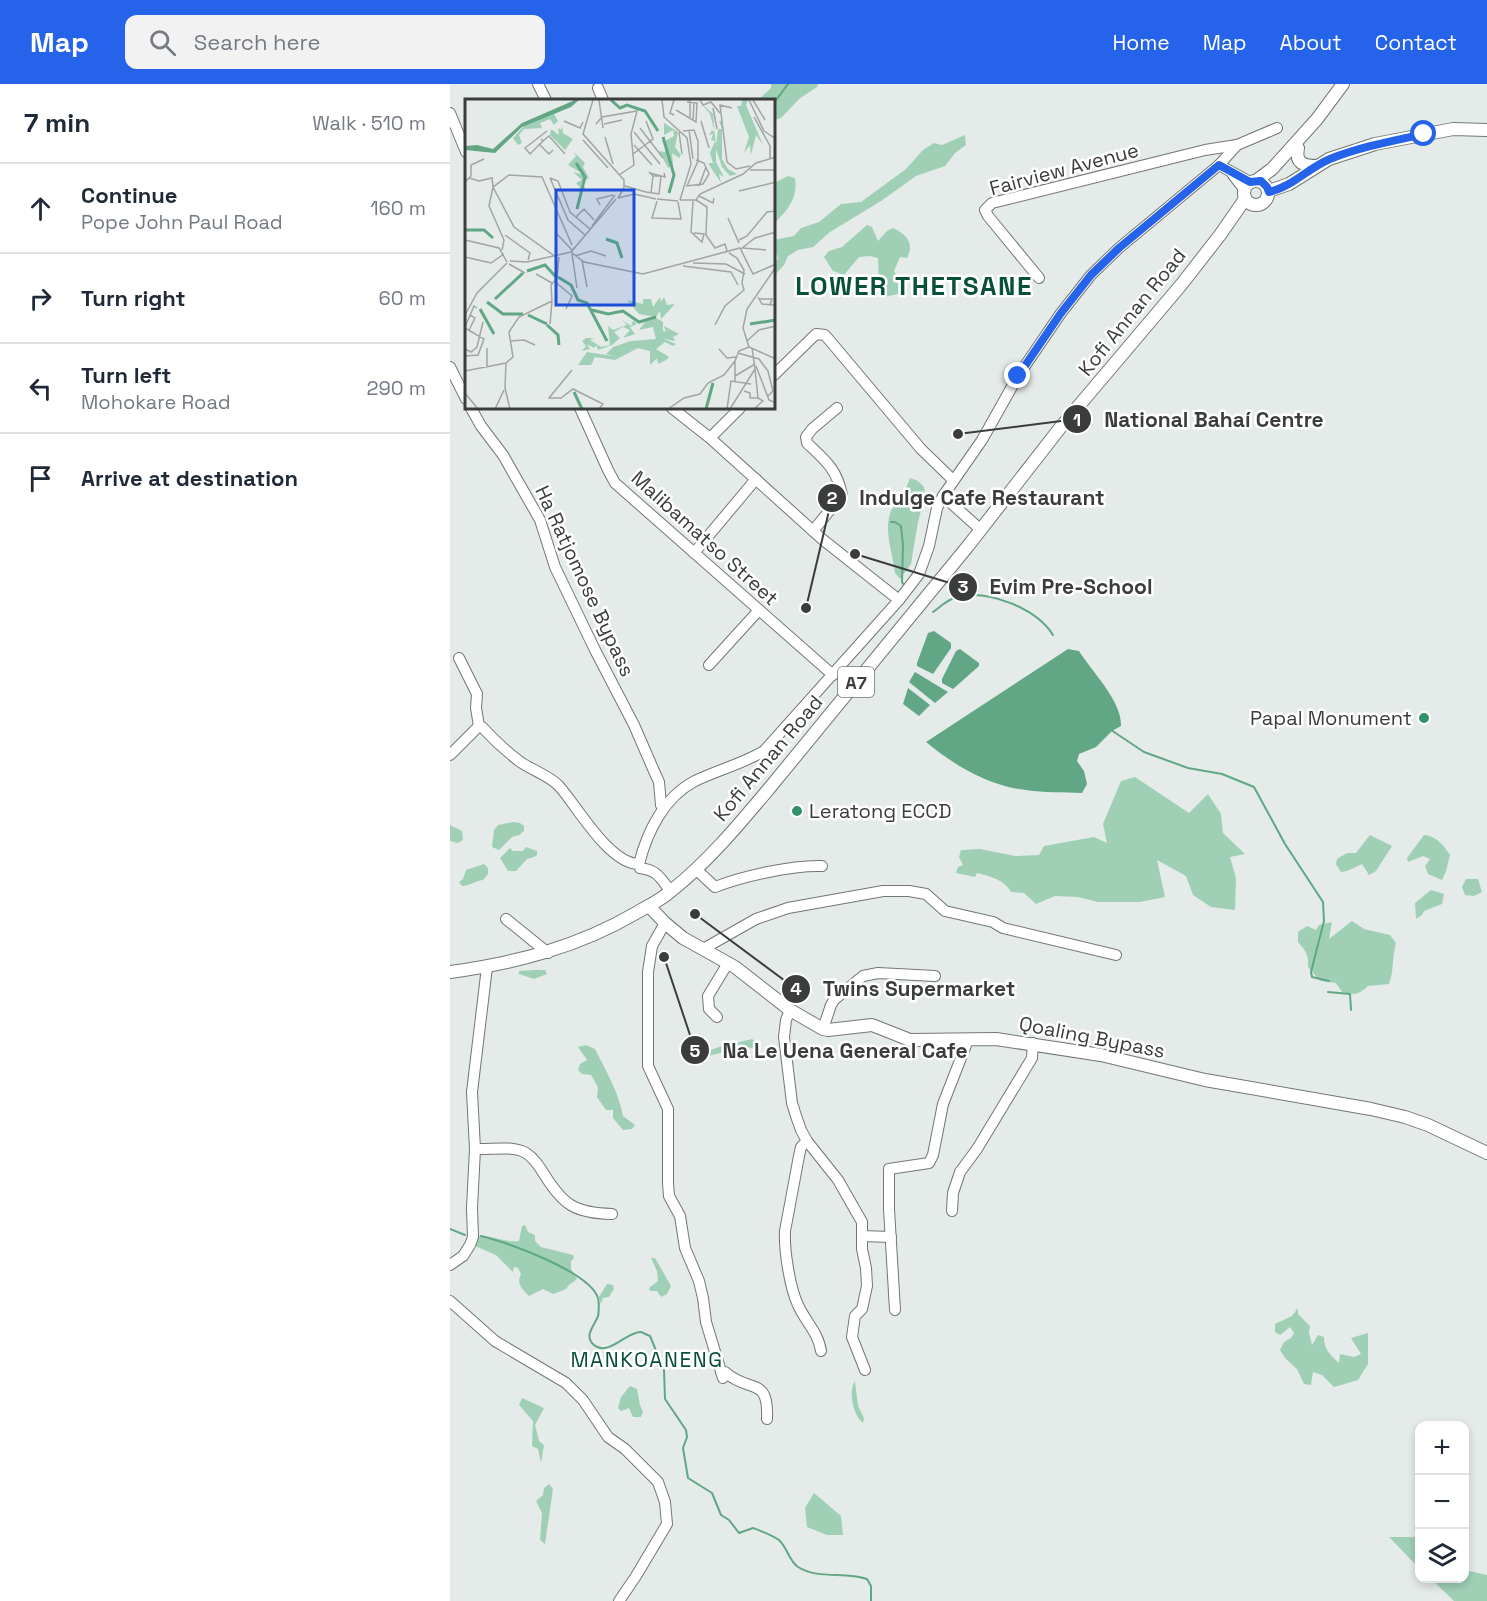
<!DOCTYPE html>
<html lang="en">
<head>
<meta charset="utf-8">
<style>
  :root { --surface:#fff; --page:#f2f2f3; --text:#1f2937; --muted:#747a83; --line:#e0e1e3; --accent:#2563eb }
  body { margin:0; font-family:"Space Grotesk",sans-serif; background:var(--page); color:var(--text) }
  .controls { position:absolute; right:18px; bottom:18px; display:grid; overflow:hidden; border-radius:12px; box-shadow:0 3px 9px #0003 }
  .controls button { width:54px; height:54px; display:grid; place-items:center; padding:0; border:0; border-bottom:2px solid var(--line); background:var(--surface); color:var(--text); font:30px sans-serif }
  .stop { position:absolute; width:18px; height:18px; margin:-14px; border:4px solid #2563eb; border-radius:50%; background:#fff }
  .stop.end { background:#2563eb; border-color:#fff; box-shadow:0 2px 6px #0008 }
  .list { margin:0; padding:0; list-style:none }
  h2 { display:flex; justify-content:space-between; align-items:center; height:78px; margin:0; padding:0 24px; font-size:26px }
  h2 small { font-size:20px; font-weight:400; color:var(--muted) }
  .list li { display:grid; grid-template-columns:39px 1fr auto; gap:18px; align-items:center; box-sizing:border-box; height:90px; padding:0 24px; border-top:2px solid var(--line) }
  .list b { display:block; font-size:22px; white-space:nowrap }
  .list p { margin:0; font-size:20px; white-space:nowrap; color:var(--muted) }
  .list em { font-size:20px; font-style:normal; color:var(--muted) }
  .icon { flex:none; width:33px; height:33px; fill:none; stroke:currentColor; stroke-width:2; stroke-linecap:round; stroke-linejoin:round }
  .map { position:relative; flex:none; width:1037px; height:1517px; overflow:hidden }
  header { display:flex; align-items:center; gap:36px; box-sizing:border-box; height:84px; padding:0 30px; background:var(--accent); color:#fff }
  header strong { font-size:28px }
  nav { display:flex; gap:33px; margin-inline-start:auto; font-size:21px }
  .search { width:420px; height:54px; background:var(--page); display:flex; align-items:center; gap:15px; box-sizing:border-box; padding:0 21px; border-radius:12px; color:var(--muted); font-size:22px }
  main { display:flex }
  aside { flex:1; background:var(--surface) }
  .map>svg:first-child { display:block }
  .green { fill:#9fd0b6 }
  .water { fill:#61a786 }
  .lines { fill:none; stroke-linecap:round; stroke-linejoin:round }
  .stream { stroke:#61a786; stroke-width:2 }
  .minor-casing { stroke:#727774; stroke-width:12 }
  .major-casing { stroke:#727774; stroke-width:14 }
  .minor { stroke:#fff; stroke-width:10 }
  .major { stroke:#fff; stroke-width:12 }
  .route { stroke:#2563eb; stroke-width:8 }
  .poi-dot { fill:#329169; stroke:#fff; stroke-width:2 }
  .labels { text-anchor:middle; dominant-baseline:central; stroke-width:5; stroke-linejoin:round; paint-order:stroke }
  .shield { fill:#fff; stroke:#767776; stroke-width:1.5 }
  .shield-label { font-size:18px; font-weight:bold; fill:#3b3d3c }
  .street-label { font-size:20px; fill:#3b3d3c; stroke:#fff }
  .poi-label { font-size:20px; fill:#3b3d3c; stroke:#fff; text-anchor:end }
  .neighbourhood-label { font-size:21px; letter-spacing:1.5px; fill:#085036; stroke:#fff }
  .district-label { font-size:26px; font-weight:bold; letter-spacing:1.5px; fill:#085036; stroke:#fff }
  .inset-river { fill:none; stroke:#61a786; stroke-width:3 }
  .inset-road { fill:none; stroke:#a1a5a3; stroke-width:1.5 }
  .view { fill:#1d4ed8; fill-opacity:0.15; stroke:#1d4ed8; stroke-width:3 }
  .inset-edge { fill:none; stroke:#3b3d3c; stroke-width:3 }
  .leader { fill:none; stroke:#3b3d3c; stroke-width:2 }
  .callout-dot { fill:#3b3d3c; stroke:#fff; stroke-width:2 }
  .mark-label { font-size:18px; text-anchor:middle; font-weight:bold; fill:#fff }
  .callout-label { font-size:21px; text-anchor:middle; font-weight:bold; fill:#3b3d3c; stroke:#fff; stroke-width:5; stroke-linejoin:round; paint-order:stroke }
</style>
</head>
<body>
<header>
<strong>Map</strong>
<div class="search"><svg class="icon" aria-label="search" viewBox="0 0 24 24"><circle cx="10" cy="10" r="6"/><path d="M15 15l6 6"/></svg>Search here</div>
<nav><a>Home</a><a>Map</a><a>About</a><a>Contact</a></nav>
</header>
<main>
<aside>
<h2>7 min<small>Walk · 510 m</small></h2>
<ul class="list">
<li><svg class="icon" aria-label="ahead" viewBox="0 0 24 24"><path d="M12 20V5M6 11l6-6 6 6"/></svg><div><b>Continue</b><p>Pope John Paul Road</p></div><em>160 m</em></li>
<li><svg class="icon" aria-label="right" viewBox="0 0 24 24"><path d="M7 20v-9h11M14 6l5 5-5 5"/></svg><div><b>Turn right</b></div><em>60 m</em></li>
<li><svg class="icon" aria-label="left" viewBox="0 0 24 24"><path d="M17 20v-9H6M10 6l-5 5 5 5"/></svg><div><b>Turn left</b><p>Mohokare Road</p></div><em>290 m</em></li>
<li><svg class="icon" aria-label="arrive" viewBox="0 0 24 24"><path d="M6 21V4h12l-3 4 3 4H6"/></svg><div><b>Arrive at destination</b></div></li>
</ul>
</aside>
<div class="map">
<svg width="1037" height="1517" viewBox="0 0 1037 1517">
  <rect width="100%" height="100%" fill="#e5ebe8"/>
  <!-- green -->
  <g class="green">
    <path d="M321,0H368L367,3L349,15L331,34L324,36V16H308L321,4Z"/>
    <path d="M515,51L516,61L505,69L495,82L466,92L431,117L380,148L363,163L348,166L338,172L334,181L324,192V182L328,174L324,164V156L344,152L351,144L369,138L391,120L411,118L456,85L473,66L484,59L492,61Z"/>
    <path d="M338,92L345,94C348,115 338,125 324,140V99Z"/>
    <path d="M417,141L422,143L428,157L437,147L443,144C456,150 465,159 457,174L450,173L444,187L449,195L448,210L434,213L429,205L428,174L420,172L409,173L394,191L383,187L374,173L379,167L392,163Z"/>
    <path d="M460,394L468,397L474,403L475,411L468,438L461,480L450,495L445,489C443,470 433,446 441,427C447,416 456,407 460,394Z"/>
    <path d="M685,693L739,729L758,710L771,730L773,749L795,770L780,773L786,794L785,826L761,823L743,811L736,792L707,776L715,813L690,818H648L628,813L605,812L586,820L574,809L561,808C555,796 540,792 527,789L525,793L506,789L508,783L513,781L509,773L511,766L530,765L565,772L589,771L594,762L644,753L657,759L653,740L671,697Z"/>
    <path d="M63,738L70,739L74,742V747L69,751L62,753L49,766L42,763L44,746L48,741Z"/>
    <path d="M0,741L12,747L13,756L8,759L0,757Z"/>
    <path d="M920,751L942,762L926,787L919,791L912,780L897,787L891,788L886,780L887,775L897,769H906Z"/>
    <path d="M974,751C987,752 993,761 1000,771L996,787L992,796L978,790L975,782L980,775L973,772L958,778L957,774Z"/>
    <path d="M76,763L87,767V771L84,773L77,775L66,787H58L50,774L60,764L63,767H73Z"/>
    <path d="M34,780L38,784V790L33,796C25,797 19,802 12,802L9,798L13,795L16,786Z"/>
    <path d="M1016,795H1028L1032,808L1024,812L1015,811L1012,803Z"/>
    <path d="M981,806L994,810L992,820L974,827L972,831L966,835L965,819Z"/>
    <path d="M902,837L914,845L940,851L946,859C942,873 944,887 939,900L918,902C909,911 904,911 892,908L886,899L870,897L858,883C859,871 856,867 848,858V848L857,842L866,846L869,841L882,838L879,855Z"/>
    <path d="M84,886H95L97,890L84,895L69,890V887Z"/>
    <path d="M302,955L308,959L311,969L302,964L295,963L254,973L255,969C269,961 287,959 302,955Z"/>
    <path d="M136,961L145,965C156,987 168,1007 173,1032L185,1041L182,1045L173,1046L163,1034V1026H156L147,1013L148,1003L141,991L132,990L128,986L130,980L137,976L128,963Z"/>
    <path d="M75,1141L78,1148L85,1151V1157L91,1163L123,1171L124,1174L121,1177V1185L127,1195L119,1201L116,1205L103,1210L93,1205L79,1212C72,1205 66,1200 71,1190L68,1184L64,1183L63,1188L46,1171L25,1162L28,1152C42,1151 57,1159 69,1157L72,1142Z"/>
    <path d="M201,1174H205L221,1202L217,1210L211,1213L207,1207H200L199,1204L208,1197L207,1187Z"/>
    <path d="M157,1200L163,1201L164,1205L159,1213L153,1214L151,1220L149,1213Z"/>
    <path d="M848,1224V1230L860,1242L859,1249L862,1261L868,1251L874,1253C874,1265 880,1271 889,1279L890,1270L904,1273L911,1270L901,1254L918,1249V1280L908,1296L884,1303L872,1291L863,1288L861,1301L854,1300L847,1285L835,1274L830,1266L834,1258L841,1254L844,1249L840,1243L830,1251L825,1248V1240L842,1232Z"/>
    <path d="M405,1297L408,1322L414,1334L413,1339C403,1331 398,1307 405,1297Z"/>
    <path d="M180,1302L187,1305L190,1321L193,1328L191,1333H183L179,1324L171,1327L168,1324L171,1313Z"/>
    <path d="M72,1314L94,1324L85,1341L89,1357L94,1361L91,1379L88,1365L82,1362L83,1337L69,1321Z"/>
    <path d="M99,1400L103,1405L95,1460L90,1456L92,1429L86,1417L93,1411L94,1404Z"/>
    <path d="M364,1409L391,1432L393,1451H377L357,1443L355,1424Z"/>
    <path d="M939,1453H969V1484Z"/>
    <path d="M1015,1486L1037,1491V1517H1004L981,1495L1014,1494Z"/>
  </g>
  <!-- water -->
  <g class="water">
    <path d="M484,547L501,559V564L483,590L467,582V579L478,549Z"/>
    <path d="M510,565L529,579V582L503,605L492,599V595L506,567Z"/>
    <path d="M618,565L629,567C642,588 672,617 671,642L662,647L646,663L629,670L627,677L634,687L637,700L632,709C613,708 594,709 576,706C538,702 504,681 476,658Z"/>
    <path d="M465,588L498,608L485,619L459,598Z"/>
    <path d="M458,604L480,621L469,632L453,620Z"/>
  </g>
  <g class="lines">
    <!-- stream -->
    <g class="stream">
      <path d="M324,19L338,0"/>
      <path d="M441,438H445L451,442L453,461L452,498L454,501"/>
      <path d="M483,528C490,523 498,515 507,513C537,505 586,524 603,551"/>
      <path d="M661,646L694,668L738,684L772,690L804,703L835,760L873,818L874,837L861,888L862,893L879,897"/>
      <path d="M878,908L900,910L901,926"/>
      <path d="M0,1145L15,1151"/>
      <path d="M31,1152C57,1158 140,1188 148,1214C149,1217 149,1228 148,1232C145,1241 133,1252 144,1261C158,1273 177,1247 191,1248C194,1249 197,1251 200,1252L214,1286L215,1315L236,1346L237,1353L233,1364L238,1394L262,1409L271,1431L279,1436L289,1449L303,1444C311,1447 322,1451 329,1456C337,1463 339,1477 348,1483C369,1496 395,1487 417,1495L421,1502V1517"/>
    </g>
    <!-- minor casing -->
    <g class="minor-casing">
      <g id="minor">
        <path d="M88,0L96,16"/>
        <path d="M148,4L153,16"/>
        <path d="M0,29L16,68"/>
        <path d="M769,81L800,98"/>
        <path d="M783,91L794,105"/>
        <path d="M589,194L538,132L535,126L542,119L755,66L787,61L827,44"/>
        <path d="M0,283L16,315"/>
        <path d="M324,291L366,250L375,251L471,365L503,396"/>
        <path d="M21,324L31,342L53,371L90,436L105,483L145,566L184,641L204,687L209,698L211,721L213,725"/>
        <path d="M130,324L158,386L165,399L383,591"/>
        <path d="M222,324L260,354L372,455L449,516"/>
        <path d="M260,354L290,324"/>
        <path d="M493,412L530,445"/>
        <path d="M363,447L392,411C387,385 375,376 357,359L356,353L362,345L387,324"/>
        <path d="M244,469L306,395"/>
        <path d="M9,574L27,610L26,624L29,642L32,643C43,655 56,667 69,677C81,686 99,691 109,702C127,722 159,780 189,780L190,784C208,786 211,795 221,808"/>
        <path d="M259,581L309,526"/>
        <path d="M0,671L29,642"/>
        <path d="M189,780C197,748 214,713 245,697C268,686 292,680 314,667L449,516L469,490L479,462L487,424L493,412L532,356L568,292L611,229L641,191L669,164L769,81L787,61"/>
        <path d="M251,790L265,803C293,792 343,781 372,782"/>
        <path d="M56,835L98,869"/>
        <path d="M215,839L202,862L198,888V982L218,1025V1099L219,1112L230,1132L235,1164L249,1197L253,1214L256,1238L273,1294"/>
        <path d="M253,865L306,835L338,824L433,807H459L476,810L495,827L543,838L553,844L666,871"/>
        <path d="M340,926L336,936L334,953L342,1019L346,1032L351,1046L357,1057L388,1096L412,1138V1165L416,1184L417,1202L412,1225L405,1232L402,1253L415,1286"/>
        <path d="M267,933L259,925L258,912L278,879"/>
        <path d="M373,945L381,921L384,916L413,892L428,889L485,892"/>
        <path d="M357,1057L351,1063L349,1072L335,1147C334,1167 340,1204 348,1221C355,1237 369,1250 371,1267"/>
        <path d="M25,1065C42,1066 61,1061 76,1069C84,1074 89,1082 94,1090C113,1121 125,1129 162,1130"/>
        <path d="M502,1127L503,1109L510,1088L527,1065L582,974L583,959"/>
        <path d="M412,1152L441,1153"/>
        <path d="M0,1181L13,1172L20,1161L23,1153L22,1124L25,1065L22,1008L37,883"/>
        <path d="M0,1217L45,1257L116,1299L133,1316L158,1353L175,1365L208,1398L215,1418L217,1440L186,1492L169,1517"/>
        <path d="M445,1226L439,1125V1085L479,1079L483,1071L493,1020L518,956"/>
        <path d="M271,1288H275C299,1310 319,1291 317,1335"/>
      </g>
    </g>
    <!-- major casing -->
    <g class="major-casing">
      <g id="major">
        <path d="M848,64C845,79 853,82 867,82"/>
        <path d="M807,96L822,85L867,35L893,0"/>
        <circle cx="806" cy="109" r="12"/>
        <path d="M819,107L839,100L879,75L925,60L1003,45L1037,46"/>
        <path d="M199,822L215,839L233,854L285,883L340,926L373,945L378,946L422,941L460,956L546,955L651,971L755,996L921,1025L955,1033L978,1041L1037,1069"/>
        <path d="M0,888C66,879 128,863 186,829C198,822 211,816 221,807C259,777 291,738 322,701L518,462L610,344L731,201L770,151L795,115"/>
      </g>
    </g>
    <!-- minor -->
    <use href="#minor" class="minor"/>
    <!-- major -->
    <use href="#major" class="major"/>
  </g>
  <g class="lines">
    <!-- route -->
    <path class="route" d="M568,292L611,229L641,191L669,164L769,81L800,98L811,97L817,103L819,108C842,103 858,84 880,75C910,63 942,57 974,50"/>
  </g>
  <!-- markers -->
  <g class="poi-dot">
    <circle cx="974" cy="634" r="6"/>
    <circle cx="347" cy="727" r="6"/>
  </g>
  <g class="labels">
    <!-- shield labels -->
    <rect class="shield" x="388" y="583" width="36" height="30" rx="4.5"/>
    <g class="shield-label">
      <text x="406" y="598">A7</text>
    </g>
    <!-- street labels -->
    <g class="street-label">
      <text transform="translate(614 85) rotate(-15)">Fairview Avenue</text>
      <text transform="translate(682 228) rotate(-51)">Kofi Annan Road</text>
      <text transform="translate(255 454) rotate(42)">Malibamatso Street</text>
      <text transform="translate(135 497) rotate(65)">Ha Ratjomose Bypass</text>
      <text transform="translate(318 674) rotate(-50)">Kofi Annan Road</text>
      <text transform="translate(642 953) rotate(11)">Qoaling Bypass</text>
    </g>
    <!-- poi labels -->
    <g class="poi-label">
      <text x="962" y="634">Papal Monument</text>
      <text x="359" y="727" text-anchor="start">Leratong ECCD</text>
    </g>
    <!-- neighbourhood labels -->
    <g class="neighbourhood-label">
      <text x="197" y="1275">MANKOANENG</text>
    </g>
    <!-- district labels -->
    <g class="district-label">
      <text x="464" y="202">LOWER THETSANE</text>
    </g>
  </g>
  <!-- overview -->
  <g transform="translate(15 15)">
    <rect width="310" height="310" fill="#e5ebe8"/>
    <path d="M277,1H283L281,6L298,46L291,36L286,56L285,46L279,54L284,38L272,7H276ZM235,3L248,15L251,47L253,30H257L254,22H257V60L263,70L272,75L265,77L257,68L251,50V63L259,78L254,75L256,84L243,64H248L245,54L250,42L246,41L248,35L244,36L247,31L250,34L245,15ZM98,11L89,15L93,22L89,26L85,20L75,24L77,29L59,30L54,36L57,44L53,46L48,39L60,26ZM199,24L213,33L210,48L216,56L214,59L207,54L208,66L203,69L194,52L200,53V42L209,37L208,31L199,36ZM97,27L98,34L108,40L100,51L85,36L86,30L94,36L93,29L96,31ZM109,53L120,64L118,68L124,79L117,83L116,87L121,89L114,94L115,88L111,84L117,81L108,73L120,76L103,66L111,57ZM195,198L196,203L199,198L202,206L210,205L196,220L195,212L191,218L174,215L162,201L178,205V200H186L188,208ZM191,219L198,223V232L201,233L199,227L214,235L208,238L210,242L199,240L211,245L208,247L200,243L191,250L204,258L201,261L193,265L192,259L185,266V252L173,249L150,261L130,258L126,266H113L122,253L148,257L141,255L148,248L166,242L191,240L188,228L174,231L180,223ZM163,221L169,222L172,225L165,228L170,235L158,239L165,231L158,228L149,233L155,239L147,246L133,251L131,246L129,249L122,245L125,250L117,252L121,247L117,242L121,239H129L125,241L136,248L145,246L143,227L148,231L162,226L157,221L166,227L168,222Z" fill="#9fd0b6"/>
    <path d="M110,1H114L106,8L57,28L30,54L0,51V47L12,46L28,50L57,24Z" fill="#61a786"/>
    <path class="inset-river" d="M146,1L155,9L162,6L180,12L193,32M198,38L209,76L204,94M111,64L120,78L112,110M0,131H19L28,139M141,140L152,144L157,159M62,172L80,166L91,178M93,178L106,186L113,201L122,204L142,242M30,200L58,174M22,203L38,215H58M15,210L29,235M127,211L143,215L158,212L174,223L191,218M63,216L82,225M285,225L311,221M82,226L93,236L94,246M109,293L117,310M241,310L248,284"/>
    <path class="inset-road" d="M128,1L118,35L159,81V89L153,99M134,1L138,29M197,1L199,18L222,39L226,65L215,101M235,1L238,6L246,3L255,14M284,1L299,32L311,40M288,1L300,21M248,9L252,30M267,9L255,6L262,63L271,70L285,67M211,11L231,23L232,4L222,3M209,16L205,14L209,1M289,18L305,47V59M225,20V1M228,21L229,3M99,22L115,29L118,23M236,22L244,49M131,25L137,18L172,12L166,35L169,66L154,76M139,25L157,21M175,29L198,59M224,31L228,60M218,32L229,31L233,42V62L222,87M169,33L195,65M214,33L217,55M140,38L148,65M76,40L78,42L65,55L60,49L82,32M118,41L143,69M78,42L84,37L100,55M75,46L84,55L88,51M169,46L187,66M168,55L188,40L181,22M285,71H311M188,77L185,74L200,78L199,74M4,79L14,82L27,79L28,88L44,76L77,78L107,146M85,79L93,82L105,113L125,130M85,79L103,121L120,136M0,83L6,77V66L19,60M160,87L181,93L194,95L196,77H188L186,94M221,87L238,85L244,75L239,64L231,61M234,87L241,68M28,88L49,128L91,158M28,88L24,107L39,141L37,151M274,92L311,83M234,97L248,104L249,99M153,99L169,95L191,100M192,100L213,102M215,101H231L235,95L278,75L291,64L311,58M231,101L242,108L241,136M192,102L187,119L216,120L213,103M228,102L226,133L237,143L239,135L229,134M135,106L132,100L148,96M111,118L119,110L129,121M263,119L274,144M127,127L150,96M92,135L108,152M40,136L65,154L63,161M241,136L250,149L260,145L262,152M0,141L34,149L42,163M274,141L282,137L302,113L311,112M278,149L301,151M276,150L290,139L311,133M106,153L119,163L178,175L275,149L288,175L311,165M264,154L272,159L279,171L277,184M107,155L112,189M110,157L126,152L141,157M0,158L26,164L39,155M117,161L122,188M45,162L62,163L106,153L151,100M228,164L261,165L280,175M44,165L60,174M218,167L266,173L273,186M311,168L282,210L278,229L284,248L311,260M71,175L87,184M89,182L107,197L101,210M293,198L297,205L309,206M294,200H307L305,206M0,216L12,194L42,164M85,225L87,202M250,226L260,207L279,191L277,184M0,228L9,207L12,209M0,229L19,240L13,256L0,257M4,231L10,219L5,216M45,242L59,241L70,246M282,242L294,231L311,227M0,250L6,253L12,248L18,223M254,250L262,259L271,258M273,254L294,260L303,272L308,292L303,297M291,267L304,301L311,304M22,269V249M107,271L84,299H96L108,290L138,305L134,310M0,272L41,264M270,277L290,265M270,283V262L274,252L284,248M279,292L285,294V299H293M0,294L13,310M30,310L39,291M45,310L40,289L41,264L48,258L44,233L54,218L87,202L86,186L92,179L94,158M203,310L219,299L235,295L243,284L259,276L270,262M262,310L266,282L286,285M265,310L290,270L287,249M289,310L298,302L293,299L290,270"/>
    <path class="view" d="M91,91H169V206H91Z"/>
    <rect width="310" height="310" class="inset-edge"/>
  </g>
  <!-- callouts -->
  <path class="leader" d="M508 350L627 335M356 524L382 414M405 470L513 503M245 830L346 905M214 873L245 966"/>
  <g class="callout-dot">
    <circle cx="508" cy="350" r="6"/>
    <circle cx="356" cy="524" r="6"/>
    <circle cx="405" cy="470" r="6"/>
    <circle cx="245" cy="830" r="6"/>
    <circle cx="214" cy="873" r="6"/>
    <circle cx="627" cy="335" r="15"/>
    <circle cx="382" cy="414" r="15"/>
    <circle cx="513" cy="503" r="15"/>
    <circle cx="346" cy="905" r="15"/>
    <circle cx="245" cy="966" r="15"/>
  </g>
  <g class="mark-label">
    <text x="627" y="342">1</text>
    <text x="382" y="420">2</text>
    <text x="513" y="509">3</text>
    <text x="346" y="911">4</text>
    <text x="245" y="973">5</text>
  </g>
  <g class="callout-label">
    <text x="764" y="343">National Bahaí Centre</text>
    <text x="532" y="421">Indulge Cafe Restaurant</text>
    <text x="621" y="510">Evim Pre-School</text>
    <text x="469" y="912">Twins Supermarket</text>
    <text x="395" y="974">Na Le Uena General Cafe</text>
  </g>
</svg>
<div class="controls">
<button>+</button>
<button>−</button>
<button><svg class="icon" aria-label="layers" viewBox="0 0 24 24"><path d="M12 4l9 5-9 5-9-5zM3 14l9 5 9-5"/></svg></button>
</div>
<div class="stop" style="left:974px;top:50px"></div>
<div class="stop end" style="left:568px;top:292px"></div>
</div>
</main>
</body>
</html>
